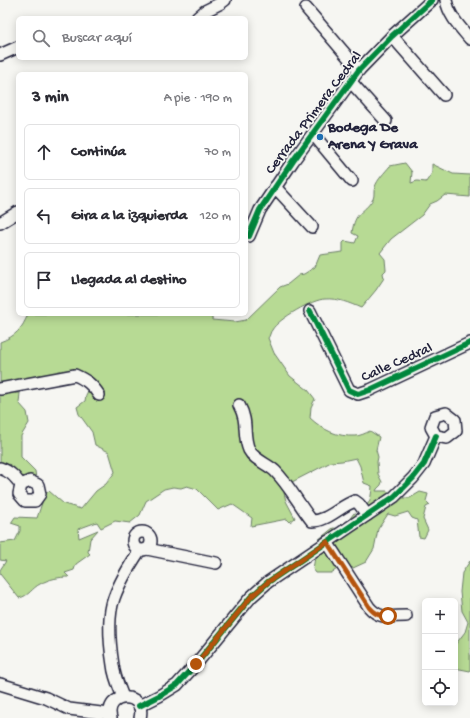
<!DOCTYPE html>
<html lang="es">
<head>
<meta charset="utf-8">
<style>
  :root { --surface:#fff; --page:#f2f2f3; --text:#2b2b33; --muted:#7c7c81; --line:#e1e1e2 }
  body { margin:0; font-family:"Gochi Hand",sans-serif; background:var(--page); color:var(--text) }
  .controls { position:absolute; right:12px; bottom:12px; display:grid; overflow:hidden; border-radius:6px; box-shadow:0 2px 10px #0003 }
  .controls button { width:36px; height:36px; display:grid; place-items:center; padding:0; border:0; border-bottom:1px solid var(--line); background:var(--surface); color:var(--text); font:20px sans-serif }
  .stop { position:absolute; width:12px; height:12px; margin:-9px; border:3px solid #b45309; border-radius:50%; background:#fff }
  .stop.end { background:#b45309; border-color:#fff; box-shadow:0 1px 4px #0008 }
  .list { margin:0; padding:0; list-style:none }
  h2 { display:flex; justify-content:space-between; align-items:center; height:52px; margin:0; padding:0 16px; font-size:17px }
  h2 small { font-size:13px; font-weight:400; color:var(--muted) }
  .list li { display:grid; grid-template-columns:26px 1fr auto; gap:12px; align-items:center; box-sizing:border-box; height:56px; margin:0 8px 8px; padding:0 8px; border:1px solid var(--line); border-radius:6px }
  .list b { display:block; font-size:15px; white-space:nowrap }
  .list em { font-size:13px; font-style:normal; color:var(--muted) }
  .icon { flex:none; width:22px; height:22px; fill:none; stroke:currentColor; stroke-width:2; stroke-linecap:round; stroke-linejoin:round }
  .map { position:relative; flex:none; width:470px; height:718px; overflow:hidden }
  .search { position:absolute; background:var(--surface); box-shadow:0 2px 10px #0003; left:16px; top:16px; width:232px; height:44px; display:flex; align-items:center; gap:10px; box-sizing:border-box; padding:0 14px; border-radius:6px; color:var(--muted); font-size:15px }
  .panel { position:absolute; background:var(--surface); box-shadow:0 2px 10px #0003; left:16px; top:72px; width:232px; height:244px; border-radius:6px }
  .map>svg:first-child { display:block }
  .green { fill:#b7da94; stroke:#6c7e68 }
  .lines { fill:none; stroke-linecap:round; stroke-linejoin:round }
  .minor-casing { stroke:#22223b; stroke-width:14 }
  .minor { stroke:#f6f6f2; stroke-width:11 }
  .cycleway-casing { stroke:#f6f6f2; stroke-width:8 }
  .cycleway { stroke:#00873e; stroke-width:6 }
  .route { stroke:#b45309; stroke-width:5 }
  .poi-dot { fill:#1f6fb2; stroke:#f6f6f2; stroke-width:1.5 }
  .labels { text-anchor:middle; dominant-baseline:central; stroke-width:3.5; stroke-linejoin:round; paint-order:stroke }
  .street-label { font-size:15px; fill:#22223b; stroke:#f6f6f2 }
  .poi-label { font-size:15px; font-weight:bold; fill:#22223b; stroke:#f6f6f2; text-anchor:start }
</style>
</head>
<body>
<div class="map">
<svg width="470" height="718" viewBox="0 0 470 718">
  <rect width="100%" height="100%" fill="#f6f6f2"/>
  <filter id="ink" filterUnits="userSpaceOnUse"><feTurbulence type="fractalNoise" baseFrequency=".025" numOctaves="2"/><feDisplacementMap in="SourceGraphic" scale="8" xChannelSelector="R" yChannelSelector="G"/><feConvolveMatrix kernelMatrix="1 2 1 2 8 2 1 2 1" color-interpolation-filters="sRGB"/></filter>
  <g filter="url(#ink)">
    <!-- green -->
    <g class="green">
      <path d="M405,163L412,172L411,183L417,181L426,182L432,173V164L453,174L470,175V197L445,195L437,201L430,204L422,215L391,239L380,253L385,259L386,270L383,273L384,278L376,290L361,308C349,303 338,298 325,299C313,299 278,319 272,330C270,332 270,336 268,338L274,353L290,376L308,390L315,399L311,407L310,418C323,430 337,437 355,436C360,436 366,433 370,431L379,437L376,450L378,457L377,462L378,474L382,482L381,485L377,489L376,491H387L401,498H410L420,492L428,494L426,501L430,505L426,507L423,519L428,530L424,538L419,537L417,520L412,518L408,512L395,516L388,514L378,529L374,549L366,562L353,568L342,566L331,573H316L313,569L318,540L333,528L342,529L354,513L357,515C369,504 371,503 372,486L364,483L360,466L356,458L342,461L331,462L292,482L284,493L286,501L295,518L290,522L287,519L251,526L252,518L232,504L218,510L197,489L187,486L181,488L173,487L164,489L146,501L140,515L130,523L115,521L101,528L97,522L78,529L79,538L98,530L90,539L88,552L90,554L76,564L74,570L65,573L69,577C59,577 49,579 40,584C32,588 29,596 19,598L0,574V570L6,561L0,560V543L15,541L20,531V526L11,523L15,517L37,518L45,494L49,491L64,504L81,509L96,491L106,484L115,472L109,452L95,445L92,432L79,414L77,407L85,401L86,395L89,389L76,381L62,383L37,384L25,387L15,393H20L19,403L27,412L29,423L21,436V457L35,471L36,479L29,476L24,478L20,482L0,471V342C16,336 22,329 28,314H212V320L235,322L246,320L280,287L288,284L299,275L304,274L315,267L320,255L343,252V243L345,241L355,243L358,236L352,233C355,210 363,215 373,199C375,195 373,191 375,187C377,180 385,172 390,166Z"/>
      <path d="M470,561V671L455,668V645L465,632L468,622L462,611L460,592L462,573Z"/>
    </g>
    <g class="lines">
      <!-- minor casing -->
      <g class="minor-casing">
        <g id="minor">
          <path d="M446,0C449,16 460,27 470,39"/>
          <path d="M306,8L359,70"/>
          <path d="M197,18L205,11L221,3L225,0"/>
          <path d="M392,36L444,95"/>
          <path d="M0,55L18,47"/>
          <path d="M351,82L386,121"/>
          <path d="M313,134L352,181"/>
          <path d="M275,187L312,227"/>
          <path d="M0,223L18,212"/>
          <path d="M249,236L260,210L293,161L359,70L392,36L432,0"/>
          <path d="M310,311L349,390L358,394L370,390L470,343"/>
          <path d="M0,389L75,375C86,380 92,384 99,395"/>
          <path d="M239,405C249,423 242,434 249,450C254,460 268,464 275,471C290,486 299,505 312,521C328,521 340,506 355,501L359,504L367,515"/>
          <path d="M446,413L455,420L456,431L447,438L436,436L431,427L435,416Z"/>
          <path d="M0,468C10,471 15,477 21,485"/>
          <path d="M30,481L38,485L40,494L35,501H25L19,494L21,485Z"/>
          <circle cx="142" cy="541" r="9"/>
          <path d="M327,542L369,607C380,620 390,616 406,616"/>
          <path d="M147,549L216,563"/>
          <path d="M0,684L46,698L69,709L109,714"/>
          <path d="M123,697C119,687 114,676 113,665C110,646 107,617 114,598C120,581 130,565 140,550"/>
          <path d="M139,706L159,696L177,685L196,664L251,597L268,582L394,497L413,478L424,464L436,436"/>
          <path d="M111,718C103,692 147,690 140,718"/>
        </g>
      </g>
      <!-- minor -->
      <use href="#minor" class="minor"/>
      <!-- cycleway casing -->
      <g class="cycleway-casing">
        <g id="cycleway">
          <path d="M249,236L260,210L293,161L359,70L392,36L432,0"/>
          <path d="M310,311L349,390L358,394L370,390L470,343"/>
          <path d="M139,706L159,696L177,685L196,664L251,597L268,582L394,497L413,478L424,464L436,436"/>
        </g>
      </g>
      <!-- cycleway -->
      <use href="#cycleway" class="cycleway"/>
    </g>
  </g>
  <g class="lines" filter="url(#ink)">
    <!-- route -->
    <path class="route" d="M196,664L251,597L268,582L327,542L369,607C375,614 379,616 388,616"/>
  </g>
  <!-- markers -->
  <circle class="poi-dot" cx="320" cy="137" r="4"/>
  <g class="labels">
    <!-- street labels -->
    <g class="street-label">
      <text transform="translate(314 113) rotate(-53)">Cerrada Primera Cedral</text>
      <text transform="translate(397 363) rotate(-24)">Calle Cedral</text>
    </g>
    <!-- poi labels -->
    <g class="poi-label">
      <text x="328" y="128">Bodega De<tspan x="328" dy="17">Arena Y Grava</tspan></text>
    </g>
  </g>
</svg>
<div class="controls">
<button>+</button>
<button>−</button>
<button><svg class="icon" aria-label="locate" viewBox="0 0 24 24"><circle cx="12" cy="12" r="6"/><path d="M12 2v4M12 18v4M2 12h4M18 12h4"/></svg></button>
</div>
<div class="stop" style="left:388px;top:616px"></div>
<div class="stop end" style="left:196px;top:664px"></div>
<div class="search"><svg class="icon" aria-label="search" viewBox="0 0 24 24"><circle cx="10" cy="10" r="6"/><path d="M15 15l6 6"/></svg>Buscar aquí</div>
<section class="panel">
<h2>3 min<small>A pie · 190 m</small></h2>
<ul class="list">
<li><svg class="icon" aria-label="ahead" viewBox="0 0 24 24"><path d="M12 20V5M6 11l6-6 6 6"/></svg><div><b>Continúa</b></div><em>70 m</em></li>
<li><svg class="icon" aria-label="left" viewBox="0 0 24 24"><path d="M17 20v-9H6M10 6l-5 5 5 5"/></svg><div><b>Gira a la izquierda</b></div><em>120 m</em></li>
<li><svg class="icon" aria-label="arrive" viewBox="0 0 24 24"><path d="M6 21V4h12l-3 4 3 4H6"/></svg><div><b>Llegada al destino</b></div></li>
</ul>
</section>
</div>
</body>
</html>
